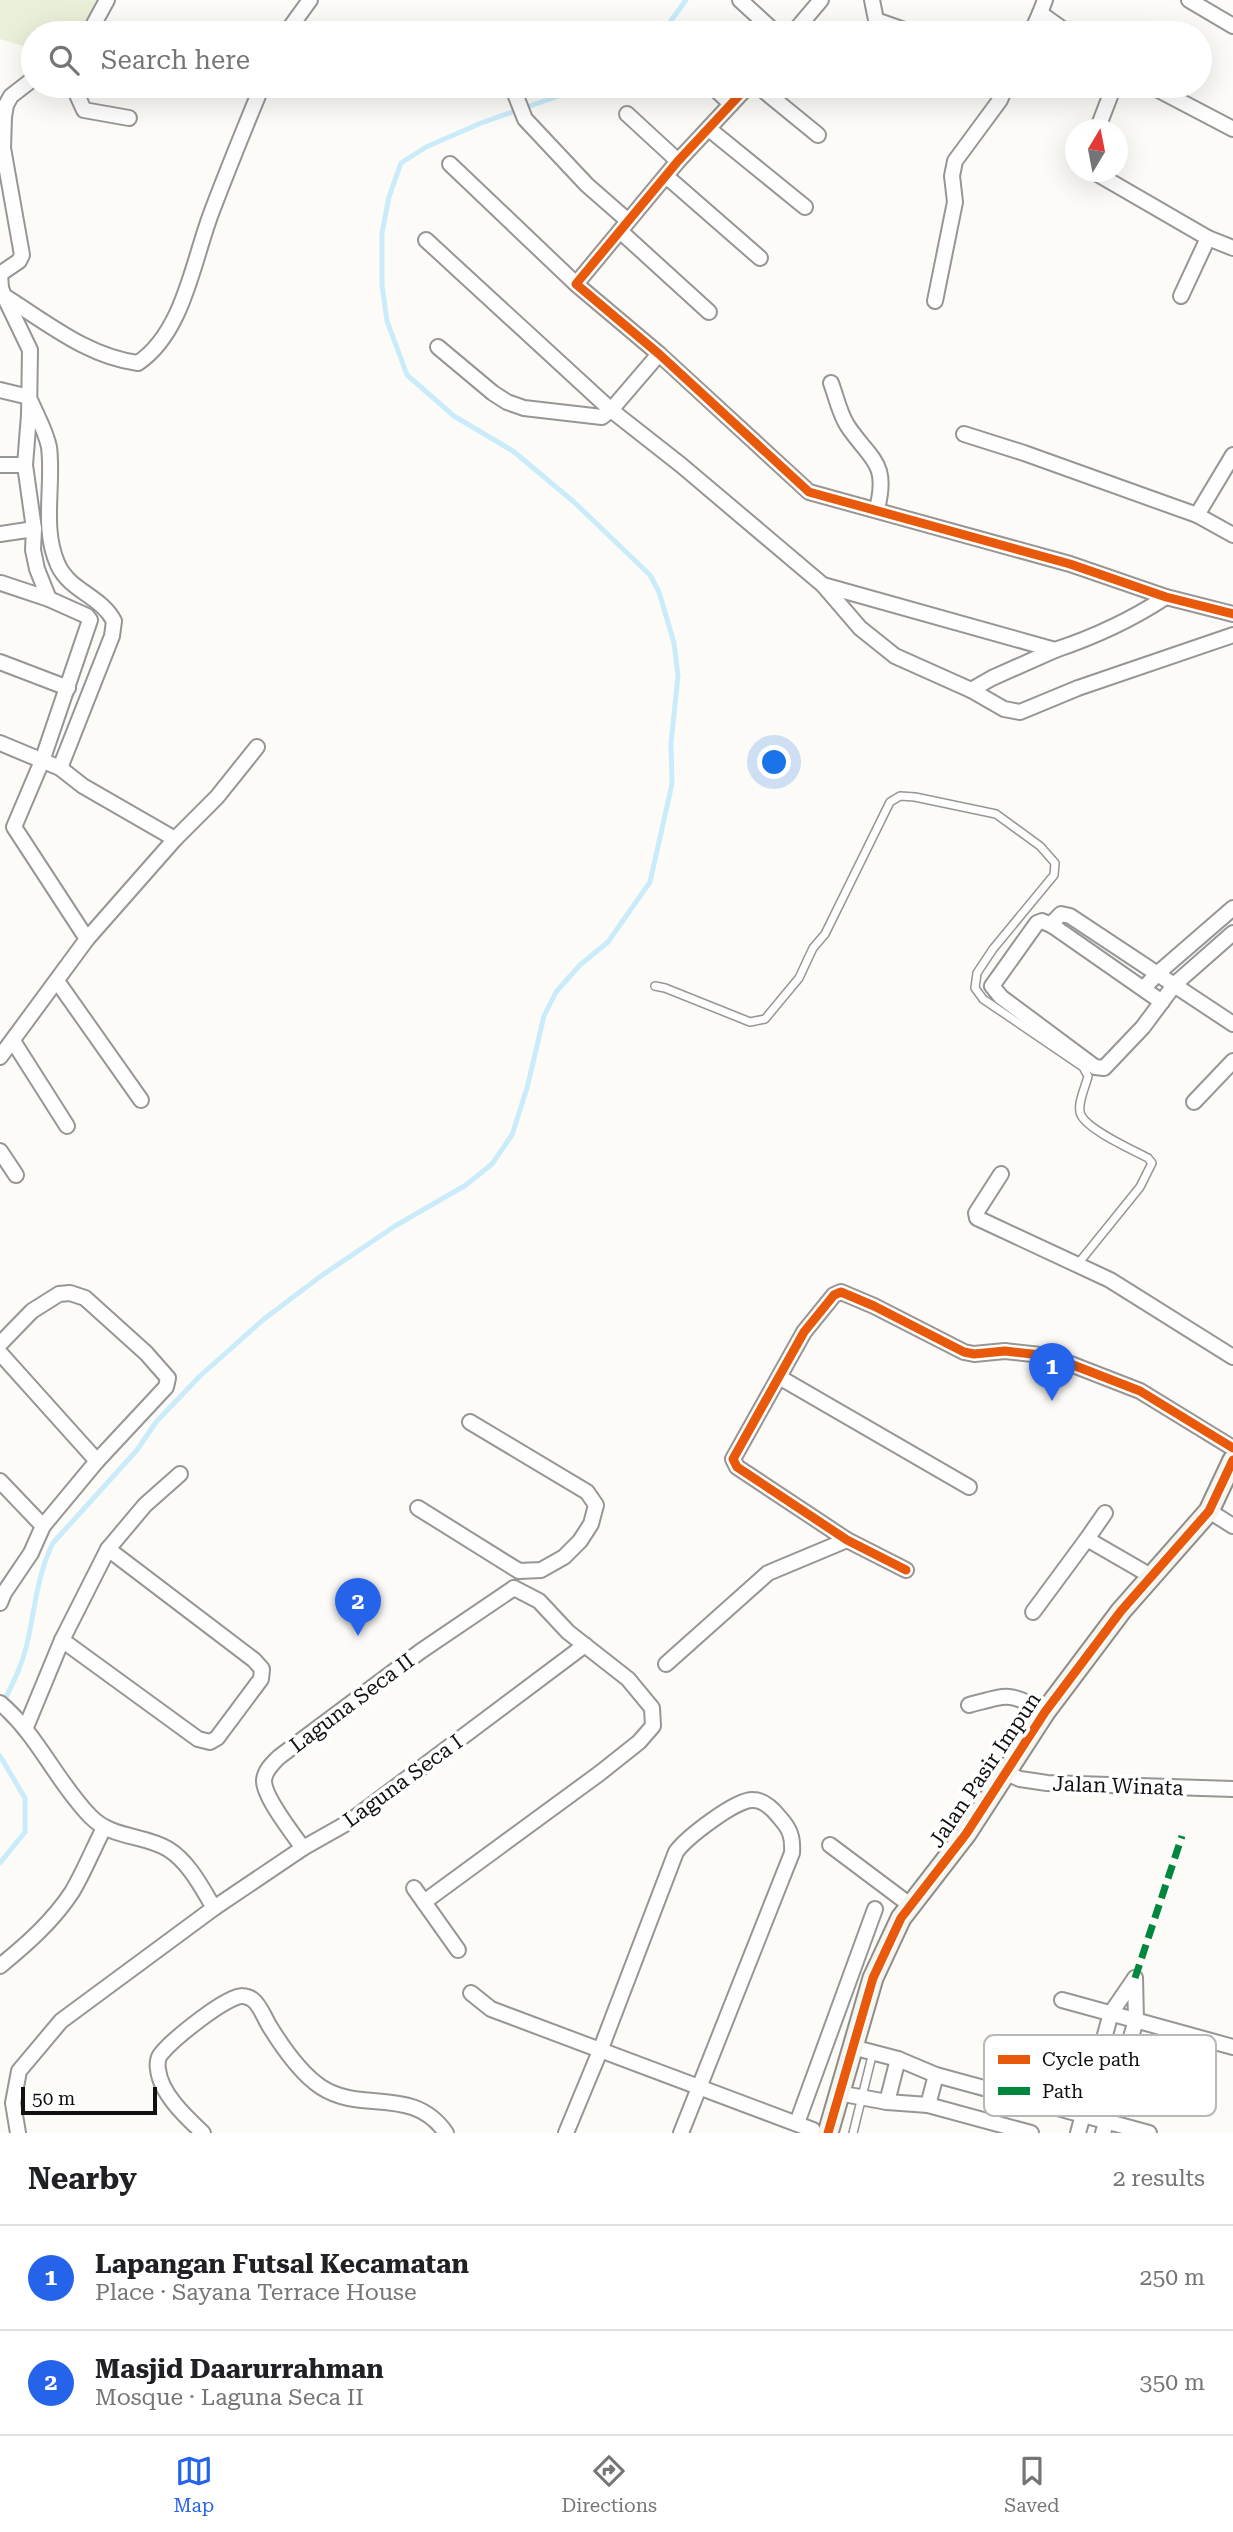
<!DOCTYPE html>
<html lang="en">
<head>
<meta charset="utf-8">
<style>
  :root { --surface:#fff; --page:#f6f6f6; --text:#202124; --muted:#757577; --line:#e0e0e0; --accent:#2563eb }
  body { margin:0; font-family:"Roboto Serif",serif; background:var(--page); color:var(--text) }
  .compass { position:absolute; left:1065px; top:119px; width:63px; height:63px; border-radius:50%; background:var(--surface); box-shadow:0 7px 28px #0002; rotate:10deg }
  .scale { position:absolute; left:21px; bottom:18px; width:136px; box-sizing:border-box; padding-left:7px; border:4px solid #111; border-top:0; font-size:19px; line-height:24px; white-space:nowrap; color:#111; -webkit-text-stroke:5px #fff; paint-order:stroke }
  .you { position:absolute; left:775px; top:763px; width:24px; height:24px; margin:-18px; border:5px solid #fff; border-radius:50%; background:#1a73e8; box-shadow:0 0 0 10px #1a73e833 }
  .badge { display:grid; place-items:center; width:46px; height:46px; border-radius:50%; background:var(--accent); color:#fff; font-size:23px; font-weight:700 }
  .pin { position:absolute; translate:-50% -58px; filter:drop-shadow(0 2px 4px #0008) }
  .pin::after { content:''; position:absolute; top:37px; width:24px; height:21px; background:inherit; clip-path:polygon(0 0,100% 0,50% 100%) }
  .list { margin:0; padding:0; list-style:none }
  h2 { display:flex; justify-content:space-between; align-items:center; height:91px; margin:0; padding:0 28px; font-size:30px }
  h2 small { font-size:23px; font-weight:400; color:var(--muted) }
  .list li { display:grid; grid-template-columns:46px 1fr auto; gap:21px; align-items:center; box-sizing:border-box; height:105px; padding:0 28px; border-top:2px solid var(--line) }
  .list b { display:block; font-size:26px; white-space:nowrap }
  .list p { margin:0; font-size:23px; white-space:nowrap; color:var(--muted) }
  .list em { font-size:23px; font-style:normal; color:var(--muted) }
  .icon { flex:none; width:38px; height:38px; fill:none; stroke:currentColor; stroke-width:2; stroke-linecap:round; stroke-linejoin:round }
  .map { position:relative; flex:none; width:1233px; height:2133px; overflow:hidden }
  .search { position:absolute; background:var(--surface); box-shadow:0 7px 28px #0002; left:21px; right:21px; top:21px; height:77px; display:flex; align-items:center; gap:18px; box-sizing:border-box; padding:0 24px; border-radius:38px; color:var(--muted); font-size:26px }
  .sheet { height:301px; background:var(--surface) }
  nav { display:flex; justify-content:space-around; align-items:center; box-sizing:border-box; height:98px; border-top:2px solid var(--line); background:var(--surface); font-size:19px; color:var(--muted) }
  nav a { display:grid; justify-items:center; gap:4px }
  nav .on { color:var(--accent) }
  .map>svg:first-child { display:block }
  .cemetery { fill:#eaefd9 }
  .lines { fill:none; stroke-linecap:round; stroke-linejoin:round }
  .stream { stroke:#caecfa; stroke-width:5 }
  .lane-casing { stroke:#979695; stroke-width:10 }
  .street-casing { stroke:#979695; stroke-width:18 }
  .secondary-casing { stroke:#8d8d8b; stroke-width:23 }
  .lane { stroke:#fffefe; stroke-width:7 }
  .street { stroke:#fffefe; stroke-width:14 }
  .secondary { stroke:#f6f3eb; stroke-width:19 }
  .quiet { stroke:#00873e; stroke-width:7; stroke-dasharray:14 7; stroke-linecap:butt }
  .cycleway-casing { stroke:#fff; stroke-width:13 }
  .cycleway { stroke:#e8590c; stroke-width:9 }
  .labels { text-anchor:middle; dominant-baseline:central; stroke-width:7; stroke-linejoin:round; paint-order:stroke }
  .street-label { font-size:21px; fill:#111; stroke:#fff }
  .key { fill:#fff; stroke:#b8b8b8; stroke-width:2 }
  .key-label { font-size:19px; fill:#111 }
</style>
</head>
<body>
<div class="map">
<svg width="1233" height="2133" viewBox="0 0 1233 2133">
  <rect width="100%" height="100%" fill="#fcfbf7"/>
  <!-- cemetery -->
  <path class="cemetery" d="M0,0H101L86,33H33V49L0,39Z"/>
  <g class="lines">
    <!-- stream -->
    <g class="stream">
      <path d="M662,33L686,0"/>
      <path d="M3,1703C12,1685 21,1668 26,1648C35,1612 36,1577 53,1543L137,1450L156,1422L200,1376L264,1319L321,1276L395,1226L466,1185L492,1164L512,1135L527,1088L544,1016L556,992L580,965L608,942L650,882L672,784L671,743L678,676L674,643L659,592L650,575L574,502L513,451L454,416L407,375L387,321L382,285V233L389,197L401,163L426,147L481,123L587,86"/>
      <path d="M0,1756L25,1798V1832L0,1863"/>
    </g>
    <!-- lane casing -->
    <g class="lane-casing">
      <g id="lane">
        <path d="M655,986L665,988L750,1022L765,1019L799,978L813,948L825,934L890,802L900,796L915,797L996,814L1040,846L1055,863L1054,875L993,949L977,973L975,988L983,999L1083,1067L1088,1076C1086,1086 1076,1105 1081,1115C1088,1130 1133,1150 1148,1158L1152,1163L1140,1187L1077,1265"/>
        <path d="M853,2133L873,2052"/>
      </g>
    </g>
    <!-- street casing -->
    <g class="street-casing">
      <g id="street">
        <path d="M740,0L776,33"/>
        <path d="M872,0L876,20L913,33"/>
        <path d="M1045,0L1040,13L1068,33"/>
        <path d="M1189,0L1233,26"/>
        <path d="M89,33L107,0"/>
        <path d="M286,33L310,0"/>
        <path d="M793,33L821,0"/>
        <path d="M1031,33L1040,13"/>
        <path d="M73,86L84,110L129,118"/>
        <path d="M512,86L525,119L587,185L627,220"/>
        <path d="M712,86L731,104"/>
        <path d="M748,86L678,161L576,284L659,354L809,492L1070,564L1166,597L1233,614"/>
        <path d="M758,86L818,135"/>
        <path d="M1151,86L1233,129"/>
        <path d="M627,114L678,161"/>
        <path d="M709,129L805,207"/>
        <path d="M1097,130L1114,86"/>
        <path d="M450,164L576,284"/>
        <path d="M1094,172L1208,238L1233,248"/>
        <path d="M666,176L760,258"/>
        <path d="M620,231L709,312"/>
        <path d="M426,240L611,410L659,354"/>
        <path d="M0,274L1,288L4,296C46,322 88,357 138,363C184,332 193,260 212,211C228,169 245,127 262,86"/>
        <path d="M0,274L19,261L22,255L3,148L4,117L6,105L11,96L33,79"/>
        <path d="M4,296L30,350L29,415L25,465L34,529L33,550L37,569L49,599L87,616L90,620L42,761L14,827L87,939"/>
        <path d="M1181,296L1208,238"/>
        <path d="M935,301L955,202L952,176L955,161L1000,100L1006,86"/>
        <path d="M438,347L493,393L507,402L524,408L602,417L611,410L681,465L823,585L1055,650C1094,637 1131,620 1166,597"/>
        <path d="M831,383C836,396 839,412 847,425C870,460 889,461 877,509"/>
        <path d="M0,390L29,397"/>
        <path d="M31,402C37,416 46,432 49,447C54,486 41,528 58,565C70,591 101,596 114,621L112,636L60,768"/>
        <path d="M964,434L1024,453L1197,515L1233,535"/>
        <path d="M0,465H25"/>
        <path d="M1197,515L1233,455"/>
        <path d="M0,534L34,529"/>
        <path d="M1,583L49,599"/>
        <path d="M823,585L860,628L895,656L971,690L1004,709L1020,712L1078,688L1233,635"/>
        <path d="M0,662L68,688"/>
        <path d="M971,690L992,678L1055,650"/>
        <path d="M0,743L60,768L83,786L175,839L217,797L257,747"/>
        <path d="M1053,926L1054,921L1061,914L1070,916L1233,1024"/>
        <path d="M57,981L141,1100"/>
        <path d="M1144,988L1158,973L1233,908"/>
        <path d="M1162,1002L1053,926L1042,921L1037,923L992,986L1001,997L1095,1067L1104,1068L1143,1027L1175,984L1233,933"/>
        <path d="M13,1041L67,1126"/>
        <path d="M0,1057L87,939L175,839"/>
        <path d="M1194,1102L1233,1061"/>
        <path d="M0,1151L16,1175"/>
        <path d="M1001,1174L976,1213L977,1218L1110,1280L1233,1357"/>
        <path d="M0,1344L32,1311L59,1294L70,1293L85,1298L146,1353L168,1378L166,1387L97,1461L43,1526L31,1553L4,1593L0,1603"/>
        <path d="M0,1353L97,1461"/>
        <path d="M779,1377L969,1487"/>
        <path d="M0,1481L43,1526"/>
        <path d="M418,1508L519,1571L541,1570L564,1557L580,1541L591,1524L596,1505L587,1492L470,1422"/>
        <path d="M1209,1511L1233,1526"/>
        <path d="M1087,1539L1105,1513"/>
        <path d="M906,1570L847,1540L737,1467L733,1459L804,1332L834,1295L841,1292L874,1306L964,1352L974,1354L1005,1351L1050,1356L1140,1391L1233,1448"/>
        <path d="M1033,1612L1087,1539L1151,1576"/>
        <path d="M62,1640L198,1739L210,1742L217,1738L261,1679L262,1669L254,1660L108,1549"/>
        <path d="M666,1664L768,1573L847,1540"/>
        <path d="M0,1703C38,1735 56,1781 90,1816C112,1839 143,1834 168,1849C189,1862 202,1888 214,1908"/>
        <path d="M969,1705C1007,1695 1009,1691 1045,1712"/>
        <path d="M26,1727L62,1640L108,1549L145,1505L180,1474"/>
        <path d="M1006,1773L1020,1779L1047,1783L1233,1789"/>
        <path d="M830,1845L910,1905"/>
        <path d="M303,1848C293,1834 263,1796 264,1780C265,1770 273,1763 279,1757L421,1651L514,1588"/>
        <path d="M414,1888L458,1950"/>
        <path d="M424,1902L600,1773L639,1742L653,1726L652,1708L628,1679L568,1632L539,1601L514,1588"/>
        <path d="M0,1966C27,1944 53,1921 72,1892C84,1872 93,1849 104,1828"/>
        <path d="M471,1993L491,2009L813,2130"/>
        <path d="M1062,2000L1233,2047"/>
        <path d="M852,2047L898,2059L936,2075L1149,2133"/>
        <path d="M838,2093L887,2102L928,2105L1031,2133"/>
        <path d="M887,2102L898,2059"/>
        <path d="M928,2105L936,2075"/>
        <path d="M797,2123L875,1909"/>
        <path d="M18,2133L13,2103L19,2071L61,2021L214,1908L303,1848L349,1822L585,1645"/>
        <path d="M203,2133C186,2117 160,2093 158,2069C157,2064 158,2057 161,2054C172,2040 227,1995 243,1996C245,1996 251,1998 253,2000C260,2005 265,2019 270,2027C283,2048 300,2073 321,2087C362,2114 413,2085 446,2133"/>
        <path d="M566,2133L600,2051L676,1852C686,1838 736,1799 753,1800C764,1800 773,1809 780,1818C790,1829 793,1837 792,1853L681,2133"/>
        <path d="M1078,2133L1111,2013L1135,1978"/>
        <path d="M1103,2133L1136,2020L1135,1978"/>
      </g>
    </g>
    <!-- secondary casing -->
    <g class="secondary-casing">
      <path id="secondary" d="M828,2133L873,1978L901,1918L966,1834L1045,1712L1121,1611L1209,1511L1233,1460"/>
    </g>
    <!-- lane -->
    <use href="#lane" class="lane"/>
    <!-- street -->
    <use href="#street" class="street"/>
    <!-- secondary -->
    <use href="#secondary" class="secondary"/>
    <!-- quiet -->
    <path class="quiet" d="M1135,1978L1182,1836"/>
    <!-- cycleway casing -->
    <g class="cycleway-casing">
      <g id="cycleway">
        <path d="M748,86L678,161L576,284L659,354L809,492L1070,564L1166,597L1233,614"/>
        <path d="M906,1570L847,1540L737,1467L733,1459L804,1332L834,1295L841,1292L874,1306L964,1352L974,1354L1005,1351L1050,1356L1140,1391L1233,1448"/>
        <path d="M828,2133L873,1978L901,1918L966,1834L1045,1712L1121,1611L1209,1511L1233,1460"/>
      </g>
    </g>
    <!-- cycleway -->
    <use href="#cycleway" class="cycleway"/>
  </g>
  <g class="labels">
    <!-- street labels -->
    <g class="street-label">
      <text transform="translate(352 1703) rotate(-37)">Laguna Seca II</text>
      <text transform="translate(985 1770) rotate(-56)">Jalan Pasir Impun</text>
      <text transform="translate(403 1781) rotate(-36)">Laguna Seca I</text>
      <text transform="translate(1118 1786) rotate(2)">Jalan Winata</text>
    </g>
  </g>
  <!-- legend -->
  <rect x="984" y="2035" width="232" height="81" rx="10" class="key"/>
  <rect x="998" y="2055" width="32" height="9" fill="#e8590c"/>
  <rect x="998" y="2087" width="32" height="8" fill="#00873e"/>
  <g class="key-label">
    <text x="1042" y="2066">Cycle path</text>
    <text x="1042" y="2098">Path</text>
  </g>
</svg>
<svg class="compass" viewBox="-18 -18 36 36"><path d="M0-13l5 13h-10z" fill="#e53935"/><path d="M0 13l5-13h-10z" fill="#757577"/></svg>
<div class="scale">50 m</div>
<div class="you"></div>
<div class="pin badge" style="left:1052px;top:1401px">1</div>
<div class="pin badge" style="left:358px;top:1636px">2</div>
<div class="search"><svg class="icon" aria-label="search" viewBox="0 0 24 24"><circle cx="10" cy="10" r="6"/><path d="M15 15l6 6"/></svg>Search here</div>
</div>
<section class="sheet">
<h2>Nearby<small>2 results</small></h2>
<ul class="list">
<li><span class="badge">1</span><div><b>Lapangan Futsal Kecamatan</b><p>Place · Sayana Terrace House</p></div><em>250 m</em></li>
<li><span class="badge">2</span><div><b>Masjid Daarurrahman</b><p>Mosque · Laguna Seca II</p></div><em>350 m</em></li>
</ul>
</section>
<nav>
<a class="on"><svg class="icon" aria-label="map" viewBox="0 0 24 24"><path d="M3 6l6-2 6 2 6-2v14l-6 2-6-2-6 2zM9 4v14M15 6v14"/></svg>Map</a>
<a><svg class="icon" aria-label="directions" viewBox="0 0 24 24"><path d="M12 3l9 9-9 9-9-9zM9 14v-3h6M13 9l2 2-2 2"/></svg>Directions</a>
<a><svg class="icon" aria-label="saved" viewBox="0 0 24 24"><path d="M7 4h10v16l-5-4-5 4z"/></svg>Saved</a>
</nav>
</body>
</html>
